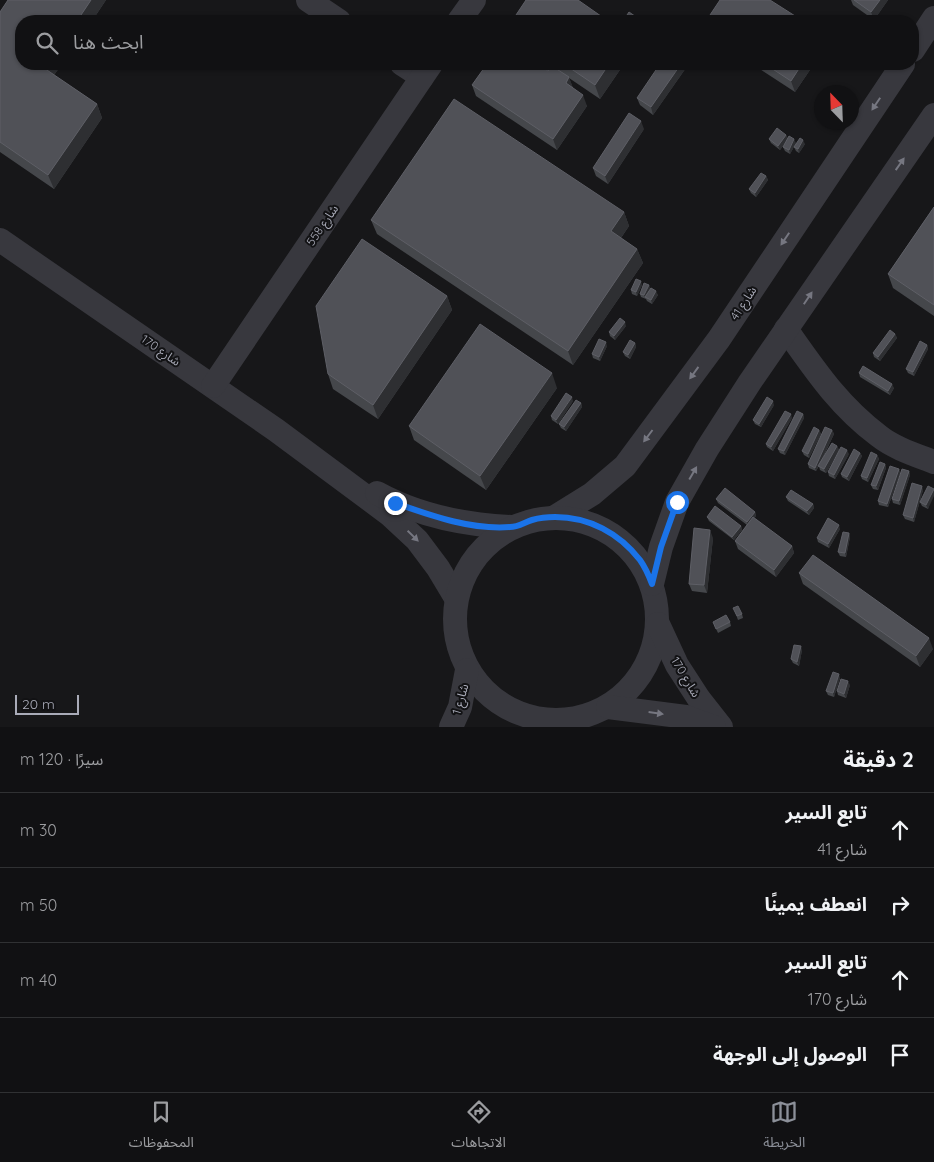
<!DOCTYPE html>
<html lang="ar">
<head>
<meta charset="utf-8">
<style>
  :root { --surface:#111113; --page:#1a1a1c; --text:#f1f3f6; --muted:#9c9da0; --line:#303133; --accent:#8c9099 }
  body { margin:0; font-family:Quicksand,"Noto Sans Arabic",sans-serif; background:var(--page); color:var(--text); direction:rtl }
  .compass { position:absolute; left:814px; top:85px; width:45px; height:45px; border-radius:50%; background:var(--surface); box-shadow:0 1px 4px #0004; rotate:337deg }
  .scale { position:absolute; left:15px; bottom:12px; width:64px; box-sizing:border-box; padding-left:5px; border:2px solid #a9abb8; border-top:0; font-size:14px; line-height:18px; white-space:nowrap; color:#a9abb8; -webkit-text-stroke:4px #121214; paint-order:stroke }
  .stop { position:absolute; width:15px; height:15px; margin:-11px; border:4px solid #1a73e8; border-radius:50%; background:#fff }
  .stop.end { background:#1a73e8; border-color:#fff; box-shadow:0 1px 5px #0008 }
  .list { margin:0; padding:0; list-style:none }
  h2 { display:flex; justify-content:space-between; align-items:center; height:65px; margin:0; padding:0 20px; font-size:21px }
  h2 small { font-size:16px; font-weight:400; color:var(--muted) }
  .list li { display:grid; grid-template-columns:32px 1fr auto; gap:15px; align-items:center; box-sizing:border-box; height:75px; padding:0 20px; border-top:1px solid var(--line) }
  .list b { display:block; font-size:19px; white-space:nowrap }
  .list p { margin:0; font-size:16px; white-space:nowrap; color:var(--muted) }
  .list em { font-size:16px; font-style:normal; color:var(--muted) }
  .icon { flex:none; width:28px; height:28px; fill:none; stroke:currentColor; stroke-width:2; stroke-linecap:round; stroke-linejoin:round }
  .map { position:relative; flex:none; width:934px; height:727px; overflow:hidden; direction:ltr }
  .search { position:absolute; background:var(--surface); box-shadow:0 1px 4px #0004; left:15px; right:15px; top:15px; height:55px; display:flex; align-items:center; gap:12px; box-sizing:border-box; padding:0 18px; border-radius:20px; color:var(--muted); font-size:19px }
  .sheet { height:365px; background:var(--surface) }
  nav { display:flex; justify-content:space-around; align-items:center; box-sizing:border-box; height:70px; border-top:1px solid var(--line); background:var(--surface); font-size:14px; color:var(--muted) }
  nav a { display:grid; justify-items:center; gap:2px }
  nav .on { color:var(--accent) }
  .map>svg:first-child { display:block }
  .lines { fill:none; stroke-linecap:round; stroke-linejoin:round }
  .minor { stroke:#38383e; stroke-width:24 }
  .wall { fill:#45474b }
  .shaded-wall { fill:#2e2f32 }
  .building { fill:#505157; stroke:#5e5f66 }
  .oneway { fill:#767781 }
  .route { stroke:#1a73e8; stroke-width:6 }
  .labels { text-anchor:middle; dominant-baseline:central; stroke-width:4; stroke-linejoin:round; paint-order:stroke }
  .street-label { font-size:12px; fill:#a9abb8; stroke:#121214 }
</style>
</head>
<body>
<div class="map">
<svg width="934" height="727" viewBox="0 0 934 727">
  <rect width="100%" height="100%" fill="#171719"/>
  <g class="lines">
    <!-- minor -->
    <g class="minor">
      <path d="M308,0L339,21"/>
      <path d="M459,21L474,0"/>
      <path d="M913,50L934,18"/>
      <path d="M402,64L422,77"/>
      <path d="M0,240L276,430L389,514L417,540L438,568L456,598"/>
      <path d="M786,329C815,370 838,405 879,436C894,448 916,455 934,462"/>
      <path d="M213,386L431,64"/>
      <path d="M377,493C419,516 464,525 512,527"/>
      <path d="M555,517L592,494L625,466L719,339L903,64"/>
      <circle cx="556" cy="619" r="101"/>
      <path d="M652,584L661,547L677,502L707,449L750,382L934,115"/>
      <path d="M658,624L677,665L699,699L721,727"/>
      <path d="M608,707L686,717L714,727"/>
      <path d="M451,727L460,707L467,670"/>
    </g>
  </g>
  <!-- wall -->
  <g class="wall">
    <path d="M8,0H106L92,21H21V64H62L54,75L97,104L102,118L54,189L0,152V12Z"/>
    <path d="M851,0H888L874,20L853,5Z"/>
    <path d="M549,64H624L600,99L569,78L573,88L587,106L557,150L476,96L472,85L548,71L552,66Z"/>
    <path d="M752,64H814L795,92Z"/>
    <path d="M688,65L653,115L640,105L637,98Z"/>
    <path d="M644,129L608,184L596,176L593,168Z"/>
    <path d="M786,135L788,139L780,150L771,143L769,139Z"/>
    <path d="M796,143L790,154L785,151L783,147Z"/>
    <path d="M805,144L799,153L796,151L794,147Z"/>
    <path d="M766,176L768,180L756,197L751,193L749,189Z"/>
    <path d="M934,207V316L893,288L888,274Z"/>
    <path d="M624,212L629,226L621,238L637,249L643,263L573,365L377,234L371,220Z"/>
    <path d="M642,285L637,296L632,294L631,290Z"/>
    <path d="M650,289L658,295L652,304L647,301L646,299L641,297L640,294Z"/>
    <path d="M447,296L452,310L378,419L333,389L328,374Z"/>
    <path d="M626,326L615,340L610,336L609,332Z"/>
    <path d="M895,334L897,338L880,361L874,357L873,353Z"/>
    <path d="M635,343L636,347L630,359L625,356L623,352Z"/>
    <path d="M927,345L928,349L914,376L908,373L906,369Z"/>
    <path d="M607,346L600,361L593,358L592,354Z"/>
    <path d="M859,373L894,388L890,395L860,377Z"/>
    <path d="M557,388L486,490L414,440L409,426Z"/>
    <path d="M573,401L558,424L552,420L551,416Z"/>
    <path d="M581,403L582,407L566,431L561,428L559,424Z"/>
    <path d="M774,405L761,427L755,424L753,420Z"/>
    <path d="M803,414L804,418L785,455L780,453L778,449Z"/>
    <path d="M792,418L773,451L767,447L766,444Z"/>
    <path d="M819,430L821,434L809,458L804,455L802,451Z"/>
    <path d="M832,430L834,434L822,460L837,446L839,450L826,473L820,470L819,466L816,471L809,468L808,464Z"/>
    <path d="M860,453L862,456L849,481L842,477L841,474Z"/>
    <path d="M849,454L835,479L829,476L828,472Z"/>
    <path d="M877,455L879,459L868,482L862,479L861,476Z"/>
    <path d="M885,464L886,468L878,490L873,489L871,485Z"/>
    <path d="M899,469L900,473L888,507L879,505L878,501Z"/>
    <path d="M909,471L910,475L900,505L893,503L892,499Z"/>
    <path d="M934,489L928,509L922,506L920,502Z"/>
    <path d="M923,490L914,522L905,519L903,515Z"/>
    <path d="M786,497L813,504L814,508L809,515L788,501Z"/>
    <path d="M716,499L755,512L756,516L754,518L792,546L794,553L776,577L738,549L735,541L747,525L718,503Z"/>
    <path d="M707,517L741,526L742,530L734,540L709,521Z"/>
    <path d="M840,529L829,548L818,542L817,538Z"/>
    <path d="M849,533L850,537L846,557L840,556L838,552Z"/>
    <path d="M713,538L707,593L692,591L689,584Z"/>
    <path d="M799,573L933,649L920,667L803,584Z"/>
    <path d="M735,612L742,614L743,618L738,620Z"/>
    <path d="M713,622H730L731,626L718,633Z"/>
    <path d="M802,650L799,666L793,663L791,659Z"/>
    <path d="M840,678L834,697L828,695L826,691Z"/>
    <path d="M850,685L846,698L838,695L837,691Z"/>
  </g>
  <!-- shaded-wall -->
  <g class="shaded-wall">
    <path d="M91,0H106L92,21H77Z"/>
    <path d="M880,0H888L874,20L871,12Z"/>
    <path d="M47,64H62L49,82L44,68Z"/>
    <path d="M609,64H624L600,99L595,85Z"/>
    <path d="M681,64H687L688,65L653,115L651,107Z"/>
    <path d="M802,64H814L795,92L791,81Z"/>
    <path d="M569,77L573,88L566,83Z"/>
    <path d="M583,95L587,106L557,150L553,139Z"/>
    <path d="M97,104L102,118L54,189L48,175Z"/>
    <path d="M641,121L644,129L608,184L605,176Z"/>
    <path d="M786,135L788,139L780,150L778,146Z"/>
    <path d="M794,139L796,143L790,154L789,150Z"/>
    <path d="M803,140L805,144L799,153L798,149Z"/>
    <path d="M766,176L768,180L756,197L755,193Z"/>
    <path d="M624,212L629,226L616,245L611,231Z"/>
    <path d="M637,249L643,263L573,365L568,351Z"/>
    <path d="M641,281L642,285L637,296L636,292Z"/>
    <path d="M649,285L651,289L645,297L646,299L644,295Z"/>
    <path d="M656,291L658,295L652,304L651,300Z"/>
    <path d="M447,296L452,310L378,419L373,405Z"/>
    <path d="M625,322L626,326L615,340L614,336Z"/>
    <path d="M895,334L897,338L880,361L878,357Z"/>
    <path d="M606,342L607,346L600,361L599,357Z"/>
    <path d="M635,343L636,347L630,359L628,355Z"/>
    <path d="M927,345L928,349L914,376L913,372Z"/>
    <path d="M552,373L557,388L486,490L480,476Z"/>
    <path d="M892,384L894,388L890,395L888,391Z"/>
    <path d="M572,397L573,401L558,424L556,420Z"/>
    <path d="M773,401L774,405L761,427L759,424Z"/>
    <path d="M581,403L582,407L566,431L564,427Z"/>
    <path d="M791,414L792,418L773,451L771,447Z"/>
    <path d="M803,414L804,418L785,455L784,451Z"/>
    <path d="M819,430L821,434L809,458L808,454Z"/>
    <path d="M832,430L834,434L816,471L815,468Z"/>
    <path d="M837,446L839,450L826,473L824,469Z"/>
    <path d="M847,450L849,454L835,479L834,475Z"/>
    <path d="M860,453L862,456L849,481L847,477Z"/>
    <path d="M877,455L879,459L868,482L867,478Z"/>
    <path d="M885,464L886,468L878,490L876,486Z"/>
    <path d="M899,469L900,473L888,507L887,504Z"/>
    <path d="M909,471L910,475L900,505L899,501Z"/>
    <path d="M922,486L923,490L914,522L913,518Z"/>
    <path d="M934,489V496L928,509L926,505Z"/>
    <path d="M813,504L814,508L809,515L807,511Z"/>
    <path d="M755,512L756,516L748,526L747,522Z"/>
    <path d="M839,525L840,529L829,548L828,544Z"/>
    <path d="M741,526L742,530L734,540L732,537Z"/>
    <path d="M710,530L713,538L707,593L704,585Z"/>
    <path d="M849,533L850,537L846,557L845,553Z"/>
    <path d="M792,546L794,553L776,577L774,570Z"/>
    <path d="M929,638L933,649L920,667L916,656Z"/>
    <path d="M801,646L802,650L799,666L797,662Z"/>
    <path d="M839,674L840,678L834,697L833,693Z"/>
    <path d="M848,681L850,685L846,698L844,694Z"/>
  </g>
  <!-- building -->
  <g class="building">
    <path d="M8,0H91L77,21H21V64H47L44,68L97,104L48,175L0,142V12Z"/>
    <path d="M526,0H578L608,21H512Z"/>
    <path d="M720,0H770L803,21H706Z"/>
    <path d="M854,0H880L871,12Z"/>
    <path d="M629,12L642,21H629L625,18Z"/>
    <path d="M487,64H537L548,71L552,66L569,77L566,83L583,95L553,139L472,85Z"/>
    <path d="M564,64H609L595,85Z"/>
    <path d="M660,64H681L651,107L637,98Z"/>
    <path d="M765,64H802L791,81Z"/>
    <path d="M454,99L624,212L611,231L637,249L568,351L371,220Z"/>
    <path d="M629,113L641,121L605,176L593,168Z"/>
    <path d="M777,128L786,135L778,146L769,139Z"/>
    <path d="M789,136L794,139L789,150L783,147Z"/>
    <path d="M800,138L803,140L798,149L794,147Z"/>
    <path d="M761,173L766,176L755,193L749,189Z"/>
    <path d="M934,207V305L888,274Z"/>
    <path d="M362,239L447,296L373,405L328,374L316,306Z"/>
    <path d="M636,279L641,281L636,292L631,290Z"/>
    <path d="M644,283L649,285L644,295L640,294Z"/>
    <path d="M651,288L656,291L651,300L645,297Z"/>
    <path d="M620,318L625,322L614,336L609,332Z"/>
    <path d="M480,324L552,373L480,476L409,426Z"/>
    <path d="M890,330L895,334L878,357L873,353Z"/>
    <path d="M599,339L606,342L599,357L592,354Z"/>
    <path d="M630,340L635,343L628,355L623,352Z"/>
    <path d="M920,341L927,345L913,372L906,369Z"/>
    <path d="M863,366L892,384L888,391L859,373Z"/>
    <path d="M566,393L572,397L556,420L551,416Z"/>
    <path d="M767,397L773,401L759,424L753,420Z"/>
    <path d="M576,400L581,403L564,427L559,424Z"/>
    <path d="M785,411L791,414L771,447L766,444Z"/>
    <path d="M797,411L803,414L784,451L778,449Z"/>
    <path d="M814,427L819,430L808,454L802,451Z"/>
    <path d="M825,427L832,430L815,468L808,464Z"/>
    <path d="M832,443L837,446L824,469L818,466Z"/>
    <path d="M841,447L847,450L834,475L828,472Z"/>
    <path d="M854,449L860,453L847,477L841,474Z"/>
    <path d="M871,452L877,455L867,478L861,476Z"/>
    <path d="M880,462L885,464L876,486L871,485Z"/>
    <path d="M890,466L899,469L887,504L878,501Z"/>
    <path d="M902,469L909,471L899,501L892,499Z"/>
    <path d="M912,483L922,486L913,518L903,515Z"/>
    <path d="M928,486L934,489L926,505L920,502Z"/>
    <path d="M725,488L755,512L747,522L716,499Z"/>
    <path d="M791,490L813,504L807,511L786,497Z"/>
    <path d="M715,506L741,526L732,537L707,517Z"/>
    <path d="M753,517L792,546L774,570L735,541Z"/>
    <path d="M828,518L839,525L828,544L817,538Z"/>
    <path d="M694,528L710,530L704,585L689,584Z"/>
    <path d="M843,532L849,533L845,553L838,552Z"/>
    <path d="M813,555L929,638L916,656L799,573Z"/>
    <path d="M738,606L742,614L737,616L733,608Z"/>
    <path d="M726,615L730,622L716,629L713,622Z"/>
    <path d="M794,645L801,646L797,662L791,659Z"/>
    <path d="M833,672L839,674L833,693L826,691Z"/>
    <path d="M841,679L848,681L844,694L837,691Z"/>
  </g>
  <!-- one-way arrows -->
  <defs><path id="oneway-solid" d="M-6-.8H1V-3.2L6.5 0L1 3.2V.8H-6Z" transform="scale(1.25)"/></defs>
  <g class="oneway">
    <use href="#oneway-solid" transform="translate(876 104) rotate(124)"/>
    <use href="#oneway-solid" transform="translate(900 164) rotate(-55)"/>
    <use href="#oneway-solid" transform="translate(785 239) rotate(124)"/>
    <use href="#oneway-solid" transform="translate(808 298) rotate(-56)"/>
    <use href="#oneway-solid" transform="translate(694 373) rotate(126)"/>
    <use href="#oneway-solid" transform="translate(648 436) rotate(127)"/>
    <use href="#oneway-solid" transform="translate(693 473) rotate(-60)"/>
    <use href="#oneway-solid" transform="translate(413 536) rotate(44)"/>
    <use href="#oneway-solid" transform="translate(656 713) rotate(8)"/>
  </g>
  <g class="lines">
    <!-- route -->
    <path class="route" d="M395,503C432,516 471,530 510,527C518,527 525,522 532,520C539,518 548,517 555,517C589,517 619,533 640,560C645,567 649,576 652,584L661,547L677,502"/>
  </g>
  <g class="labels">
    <!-- street labels -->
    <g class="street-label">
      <text transform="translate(322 225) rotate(-56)">شارع 558</text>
      <text transform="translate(743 303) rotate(-57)">شارع 41</text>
      <text transform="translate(161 350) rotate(35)">شارع 170</text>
      <text transform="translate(686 677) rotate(59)">شارع 170</text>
      <text transform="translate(460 699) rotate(-74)">شارع 1</text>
    </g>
  </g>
</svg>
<svg class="compass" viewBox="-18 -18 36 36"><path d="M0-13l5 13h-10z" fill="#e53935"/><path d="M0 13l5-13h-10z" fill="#9c9da0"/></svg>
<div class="scale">20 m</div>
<div class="stop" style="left:677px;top:502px"></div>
<div class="stop end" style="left:395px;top:503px"></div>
<div class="search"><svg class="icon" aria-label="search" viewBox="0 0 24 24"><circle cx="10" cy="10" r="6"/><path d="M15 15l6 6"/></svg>ابحث هنا</div>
</div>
<section class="sheet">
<h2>2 دقيقة<small>سيرًا · 120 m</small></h2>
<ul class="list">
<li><svg class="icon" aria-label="ahead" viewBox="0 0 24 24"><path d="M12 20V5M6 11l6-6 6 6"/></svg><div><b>تابع السير</b><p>شارع 41</p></div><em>30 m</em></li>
<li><svg class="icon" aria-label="right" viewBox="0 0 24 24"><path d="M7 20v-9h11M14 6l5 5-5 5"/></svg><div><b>انعطف يمينًا</b></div><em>50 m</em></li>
<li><svg class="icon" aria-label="ahead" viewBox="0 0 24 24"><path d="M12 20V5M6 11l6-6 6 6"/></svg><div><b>تابع السير</b><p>شارع 170</p></div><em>40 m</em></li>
<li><svg class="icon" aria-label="arrive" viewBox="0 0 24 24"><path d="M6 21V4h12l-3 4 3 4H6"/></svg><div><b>الوصول إلى الوجهة</b></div></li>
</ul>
</section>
<nav>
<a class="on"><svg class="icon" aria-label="map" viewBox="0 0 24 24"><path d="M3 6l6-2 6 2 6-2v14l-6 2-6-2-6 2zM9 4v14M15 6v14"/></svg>الخريطة</a>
<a><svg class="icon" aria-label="directions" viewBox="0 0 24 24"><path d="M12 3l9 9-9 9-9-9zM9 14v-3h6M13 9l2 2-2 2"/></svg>الاتجاهات</a>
<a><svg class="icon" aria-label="saved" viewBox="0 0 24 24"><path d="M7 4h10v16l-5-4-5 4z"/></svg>المحفوظات</a>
</nav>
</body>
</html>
